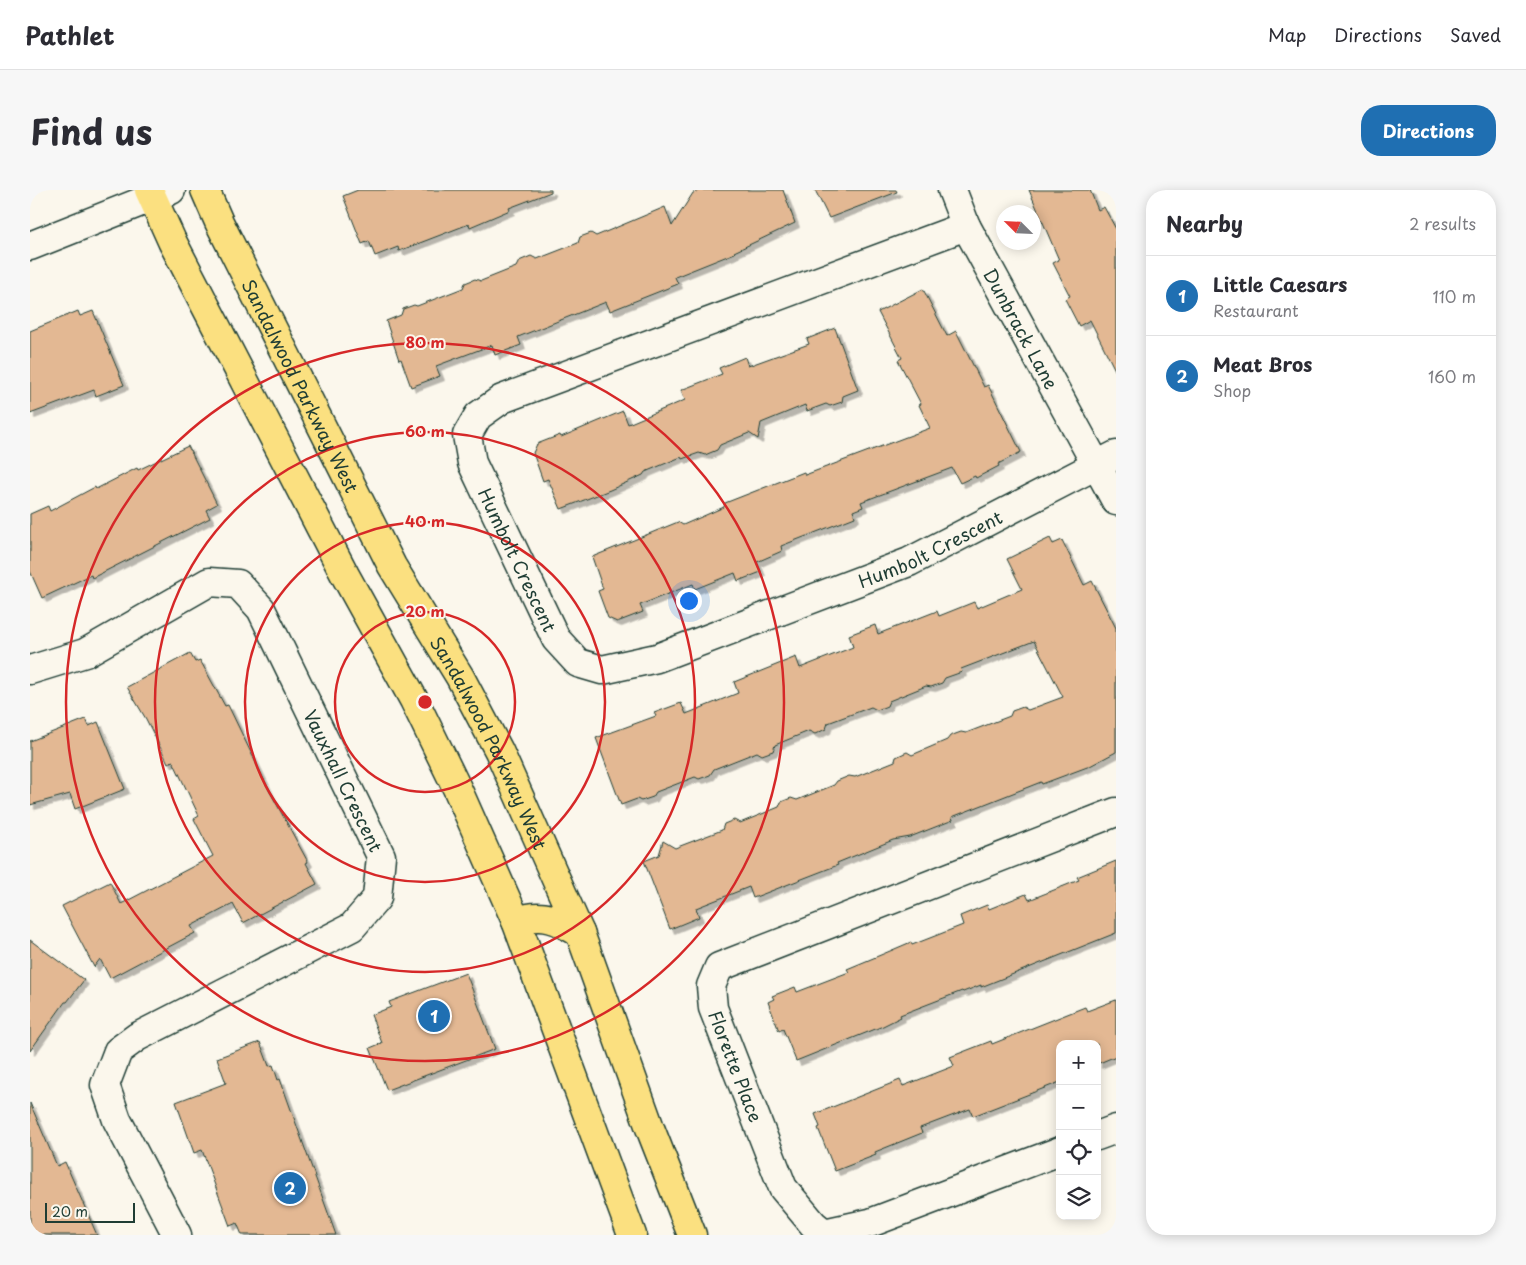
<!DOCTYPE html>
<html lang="en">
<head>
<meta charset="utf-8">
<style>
  :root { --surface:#fff; --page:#f7f7f7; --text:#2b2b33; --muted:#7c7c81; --line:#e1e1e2; --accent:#1f6fb2 }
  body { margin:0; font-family:"Playpen Sans",sans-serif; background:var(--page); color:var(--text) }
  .controls { position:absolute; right:15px; bottom:15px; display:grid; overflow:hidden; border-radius:10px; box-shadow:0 2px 12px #0003 }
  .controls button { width:45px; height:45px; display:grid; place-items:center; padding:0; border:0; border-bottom:1px solid var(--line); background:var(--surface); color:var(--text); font:25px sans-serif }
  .compass { position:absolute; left:966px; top:15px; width:45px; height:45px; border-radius:50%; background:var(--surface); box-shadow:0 2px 12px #0003; rotate:294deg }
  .scale { position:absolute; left:15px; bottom:12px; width:90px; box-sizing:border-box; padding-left:5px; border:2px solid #1f3d34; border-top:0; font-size:14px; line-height:18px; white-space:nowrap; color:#1f3d34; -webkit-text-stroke:4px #fbf7ec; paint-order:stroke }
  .you { position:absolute; left:658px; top:410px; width:18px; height:18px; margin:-12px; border:4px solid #fff; border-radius:50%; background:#1a73e8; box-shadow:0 0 0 8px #1a73e833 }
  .badge { display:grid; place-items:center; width:32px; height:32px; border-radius:50%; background:var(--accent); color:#fff; font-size:16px; font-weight:700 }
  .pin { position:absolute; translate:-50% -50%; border:2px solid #fff; box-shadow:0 1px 5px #0006 }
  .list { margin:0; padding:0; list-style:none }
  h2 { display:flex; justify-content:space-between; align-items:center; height:65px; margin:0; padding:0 20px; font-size:21px }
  h2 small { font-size:16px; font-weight:400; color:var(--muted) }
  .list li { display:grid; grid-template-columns:32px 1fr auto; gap:15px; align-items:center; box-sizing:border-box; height:80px; padding:0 20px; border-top:1px solid var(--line) }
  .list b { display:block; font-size:19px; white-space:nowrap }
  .list p { margin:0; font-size:16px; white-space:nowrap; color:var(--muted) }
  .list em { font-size:16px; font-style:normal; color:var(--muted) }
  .icon { flex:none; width:28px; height:28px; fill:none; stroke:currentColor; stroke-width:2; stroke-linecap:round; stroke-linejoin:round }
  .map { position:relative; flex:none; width:1086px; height:1045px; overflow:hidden; border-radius:20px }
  header { display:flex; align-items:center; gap:30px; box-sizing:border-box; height:70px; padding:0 25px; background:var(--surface); border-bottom:1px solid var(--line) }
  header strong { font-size:24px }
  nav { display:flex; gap:28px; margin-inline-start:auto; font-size:18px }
  .intro { display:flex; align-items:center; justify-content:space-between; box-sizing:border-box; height:120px; padding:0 30px }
  h1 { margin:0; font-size:35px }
  .button { padding:12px 22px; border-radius:20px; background:var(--accent); color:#fff; font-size:18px; font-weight:700 }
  main { display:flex; gap:30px; padding:0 30px }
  aside { flex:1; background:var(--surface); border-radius:20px; box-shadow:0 2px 12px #0003 }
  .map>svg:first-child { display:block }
  .building { fill:#e3b893; stroke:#1f3d34; filter:url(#shadow) }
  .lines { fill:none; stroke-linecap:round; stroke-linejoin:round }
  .minor-casing { stroke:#1f3d34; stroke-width:31 }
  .major-casing { stroke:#1f3d34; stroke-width:31 }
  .minor { stroke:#fbf7ec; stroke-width:28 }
  .major { stroke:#fbe080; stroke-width:28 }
  .ring { fill:none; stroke:#d62828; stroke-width:2.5 }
  .labels { text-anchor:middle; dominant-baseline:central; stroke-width:4; stroke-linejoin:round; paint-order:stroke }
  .street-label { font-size:18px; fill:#1f3d34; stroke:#fbf7ec }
  .centre { fill:#d62828; stroke:#fbf7ec; stroke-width:2.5 }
  .ring-label { font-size:15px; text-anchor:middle; font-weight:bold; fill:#d62828; stroke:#fbf7ec; stroke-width:4; stroke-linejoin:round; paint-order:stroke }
</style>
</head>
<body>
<header>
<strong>Pathlet</strong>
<nav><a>Map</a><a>Directions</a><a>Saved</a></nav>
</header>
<div class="intro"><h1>Find us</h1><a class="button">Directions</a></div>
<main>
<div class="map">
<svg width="1086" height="1045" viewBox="0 0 1086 1045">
  <defs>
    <filter id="shadow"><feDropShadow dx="4.5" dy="4.5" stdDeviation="0" flood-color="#0004"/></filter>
  </defs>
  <rect width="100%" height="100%" fill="#fbf7ec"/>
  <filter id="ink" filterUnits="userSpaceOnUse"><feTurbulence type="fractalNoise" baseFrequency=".02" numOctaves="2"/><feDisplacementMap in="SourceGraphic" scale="10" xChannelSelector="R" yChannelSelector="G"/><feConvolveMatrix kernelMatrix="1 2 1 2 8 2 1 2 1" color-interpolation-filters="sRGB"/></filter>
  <g filter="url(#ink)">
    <!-- building -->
    <g class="building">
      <path d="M328,0H521V2L479,18L480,20L440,37L439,34L369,61L368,57L345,66L339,51L332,54L313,6Z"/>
      <path d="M671,0H753L765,33L704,62L705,63L645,87L648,94L580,121L576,112L488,147L491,155L465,165L462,155L406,176L410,186L381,197L371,169L369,170L356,131L371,125L373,119L384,115L387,116L433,98L435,93L445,89L451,91L486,77L489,71L501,66L507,69L548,53L550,47L561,43L566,46L635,17L642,36L663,3Z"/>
      <path d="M785,0H866L867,2L799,28Z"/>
      <path d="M999,0H1060L1068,20L1074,17L1086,39V182L1060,130L1049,136L1035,109L1040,106L1023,73L1029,70Z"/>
      <path d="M893,99L917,146L926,141L954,197L958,195L991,262L968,274L969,276L946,288L945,286L930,293L922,278L831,312L833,317L823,321L825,327L751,356L752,361L727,372L731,382L708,391L705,383L665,399L663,394L610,415L613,422L587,432L578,428L568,401L573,399L562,367L648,332L653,335L694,317L695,313L774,282L775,285L900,238L889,215L891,214L868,170L872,168L848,122Z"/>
      <path d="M48,121L50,126L63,121L94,195L66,206L64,200L0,224V141Z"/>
      <path d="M805,138L828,200L813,206L812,212L800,216L796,214L777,221L775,215L731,233L728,249L719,243L690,255L687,260L675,265L669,263L652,269L651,267L615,282L613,285L580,300L531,319L518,289L513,291L503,263L507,254L530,245L531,247L593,221L598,234L655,210L651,200L692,184L689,178L715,167L718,176L779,154L777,149Z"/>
      <path d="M158,256L187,314L176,320L180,328L62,388L61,385L12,408L0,381V324L18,316L20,321L65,297L66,299L107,278L108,280Z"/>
      <path d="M1020,348L1023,354L1032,350L1054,395L1062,391L1086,438V562L1060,576L1012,594L1011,592L922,627L923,630L880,647L863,650L807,673L808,675L723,708L719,697L666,718L669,727L640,739L614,671L629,665L633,651L645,658L692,640L694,634L704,630L710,633L749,617L751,612L761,608L767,610L804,595L807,591L819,586L825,587L865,571L866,567L877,562L882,565L917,550L920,546L931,542L936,543L980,526L982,521L993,517L998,520L1033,507L1004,451L931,479L932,482L915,488L912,493L901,497L896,496L859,511L857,516L847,520L841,517L798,533L796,539L785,544L779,541L745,555L743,561L732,565L727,562L684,579L680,585L669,589L665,587L626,602L623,607L611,611L607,609L591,615L566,548L626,526L624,523L651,513L656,524L708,503L704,492L766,467L770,478L823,457L819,445L845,435L848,444L907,421L909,426L944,412L947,418L992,399L977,369Z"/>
      <path d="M160,463L165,472L170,470L195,516L198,515L239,600L278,672L276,673L287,694L213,733L203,714L161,736L165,743L80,788L70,769L64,777L32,716L80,692L91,714L183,666L164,629L169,626L143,571L138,573L116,529L97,497Z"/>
      <path d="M56,529L59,536L68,532L95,599L45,619L40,604L0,615V551Z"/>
      <path d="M1086,671V743L951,797V795L933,802L932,801L870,825L871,827L853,836L766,871L753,839L749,841L738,812L744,809L742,806L765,797L767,802L819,782L817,779L853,764L881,752L882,755L933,735L930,726L957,715L959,719L996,704L999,710L1049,690L1047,687Z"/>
      <path d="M0,750L54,790L37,812H35L0,861Z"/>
      <path d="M436,783L465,859L357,900L340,858L352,853L341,825L361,817L359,812Z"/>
      <path d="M1086,810V866L1067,874V854H1030V892L943,926L940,919L890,938L892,943L845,962L846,965L805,981L788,938L790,937L785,924L870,890L873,896L924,876L920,867L961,851L962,854L1055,817L1057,821Z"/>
      <path d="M230,852L239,876L243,875L248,890L250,889L306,1045H212L207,1033L200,1036L172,960L164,963L146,912L196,893L187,868Z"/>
      <path d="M0,913L27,976L35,972L67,1045H0Z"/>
    </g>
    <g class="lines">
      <!-- minor casing -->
      <g class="minor-casing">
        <g id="minor">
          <path id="s1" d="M922,0L936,36L1086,311"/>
          <path id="s2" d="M936,36L472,209L448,226L437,245L442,273L526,449L548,473L572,480L627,468L879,372L1086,265"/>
          <path d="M0,56L141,0"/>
          <path id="s3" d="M0,480L55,463L179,392L208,394L231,419L351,666L347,708L322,737L107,847L88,861L75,895L87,930L147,1045"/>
          <path d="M1067,946L1086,939"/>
          <path d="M1030,961L840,1033L794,1043L783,1034L753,998L683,818L681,796L689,777L1086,622"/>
        </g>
      </g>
      <!-- major casing -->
      <g class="major-casing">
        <g id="major">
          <path d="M119,0L142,51L315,385L384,510L427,598L486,731L602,1045"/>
          <path id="s4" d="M175,0L189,32L362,376L430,487L469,561L550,743L620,938L662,1045"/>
          <path d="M486,731C513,722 527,729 550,743"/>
        </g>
      </g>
      <!-- minor -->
      <use href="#minor" class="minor"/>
      <!-- major -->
      <use href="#major" class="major"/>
    </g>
  </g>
  <!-- distance rings -->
  <g class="ring">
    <circle cx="395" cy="512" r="90"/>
    <circle cx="395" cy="512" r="180"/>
    <circle cx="395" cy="512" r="270"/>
    <circle cx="395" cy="512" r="359"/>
  </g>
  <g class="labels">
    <!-- street labels -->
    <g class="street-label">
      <text stroke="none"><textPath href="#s1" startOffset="155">Dunbrack Lane</textPath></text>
      <text stroke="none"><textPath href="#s4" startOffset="218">Sandalwood Parkway West</textPath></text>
      <text stroke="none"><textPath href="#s2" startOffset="1178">Humbolt Crescent</textPath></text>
      <text stroke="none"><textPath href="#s2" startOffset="682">Humbolt Crescent</textPath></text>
      <text stroke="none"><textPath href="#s4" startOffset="622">Sandalwood Parkway West</textPath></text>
      <text stroke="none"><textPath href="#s3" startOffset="454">Vauxhall Crescent</textPath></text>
      <text transform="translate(706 876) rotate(69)">Florette Place</text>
    </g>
  </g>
  <circle cx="395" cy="512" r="8" class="centre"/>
  <g class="ring-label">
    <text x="395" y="158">80 m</text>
    <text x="395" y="247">60 m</text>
    <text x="395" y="337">40 m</text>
    <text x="395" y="427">20 m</text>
  </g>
</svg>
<div class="controls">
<button>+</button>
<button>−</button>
<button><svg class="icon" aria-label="locate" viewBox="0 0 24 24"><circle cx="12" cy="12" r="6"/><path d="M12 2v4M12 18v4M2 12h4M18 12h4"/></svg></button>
<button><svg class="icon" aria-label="layers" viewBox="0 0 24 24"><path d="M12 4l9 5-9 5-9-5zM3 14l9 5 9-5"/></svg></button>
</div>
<svg class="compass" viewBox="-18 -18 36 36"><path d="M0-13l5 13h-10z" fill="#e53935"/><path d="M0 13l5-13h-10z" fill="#7c7c81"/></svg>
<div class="scale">20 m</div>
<div class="you"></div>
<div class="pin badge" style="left:404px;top:826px">1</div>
<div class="pin badge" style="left:260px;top:998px">2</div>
</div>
<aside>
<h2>Nearby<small>2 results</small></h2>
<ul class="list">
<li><span class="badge">1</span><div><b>Little Caesars</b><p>Restaurant</p></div><em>110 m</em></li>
<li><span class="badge">2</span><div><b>Meat Bros</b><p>Shop</p></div><em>160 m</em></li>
</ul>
</aside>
</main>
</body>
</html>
